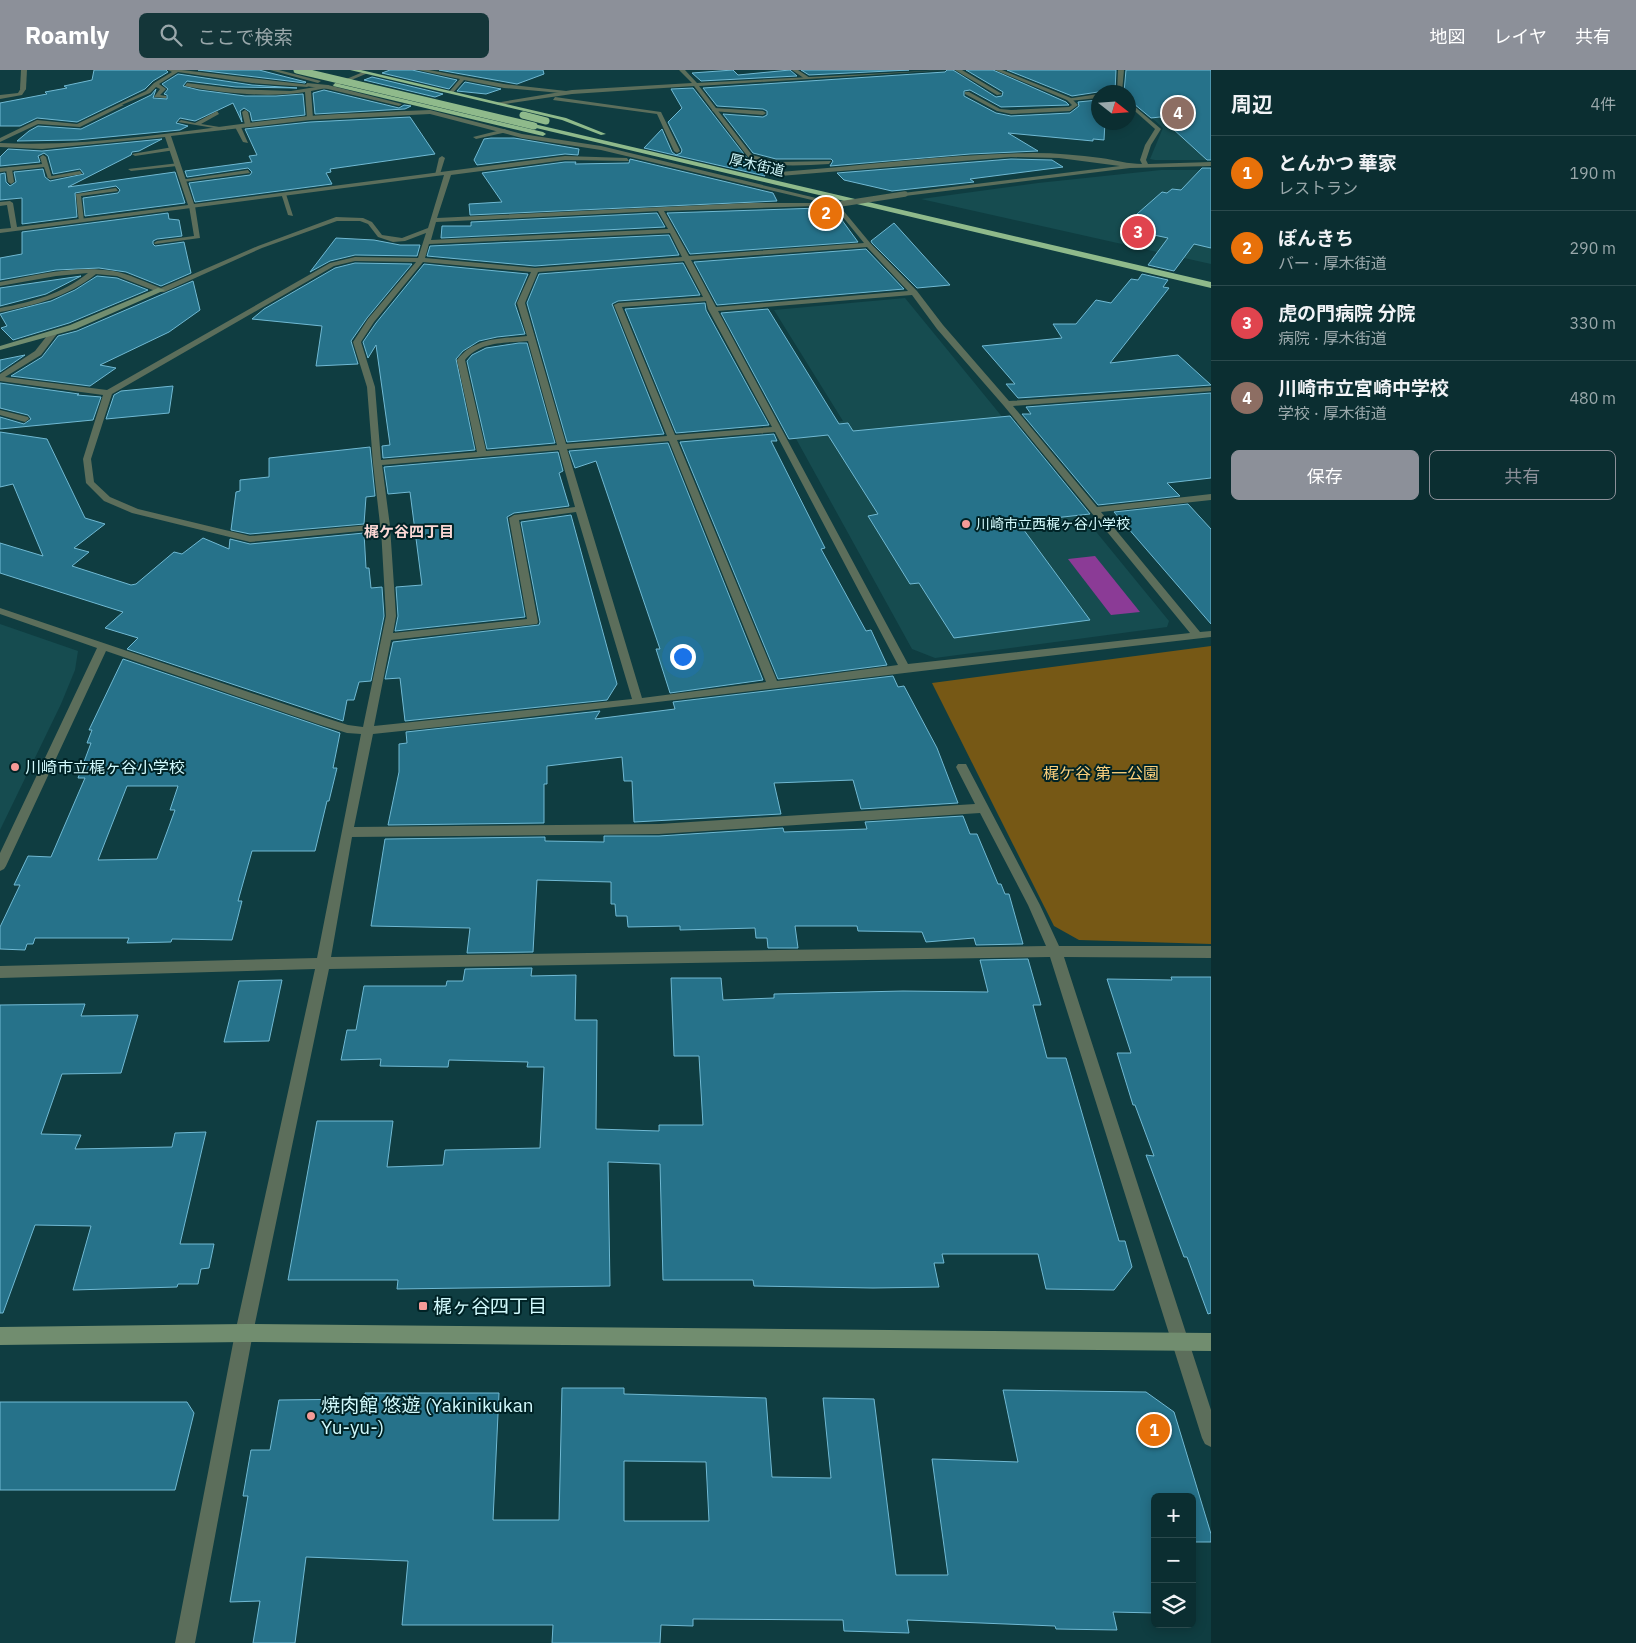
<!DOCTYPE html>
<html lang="ja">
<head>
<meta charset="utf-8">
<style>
  :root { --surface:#0b2e31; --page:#143639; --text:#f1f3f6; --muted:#9aa8ab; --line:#2b4a4d; --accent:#8c9099 }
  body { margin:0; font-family:"IBM Plex Sans","Noto Sans JP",sans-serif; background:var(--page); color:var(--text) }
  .controls { position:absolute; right:15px; bottom:15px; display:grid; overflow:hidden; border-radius:8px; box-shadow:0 2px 12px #0003 }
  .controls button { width:45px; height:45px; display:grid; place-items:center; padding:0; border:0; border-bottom:1px solid var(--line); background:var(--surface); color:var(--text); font:25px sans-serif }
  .compass { position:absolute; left:1091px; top:15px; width:45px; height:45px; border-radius:50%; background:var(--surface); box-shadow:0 2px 12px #0003; rotate:107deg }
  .you { position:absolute; left:682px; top:586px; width:18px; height:18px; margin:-12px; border:4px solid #fff; border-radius:50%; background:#1a73e8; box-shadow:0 0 0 8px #1a73e833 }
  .badge { display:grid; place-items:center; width:32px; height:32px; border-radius:50%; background:var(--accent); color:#fff; font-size:16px; font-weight:700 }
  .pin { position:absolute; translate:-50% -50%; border:2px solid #fff; box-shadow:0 1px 5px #0006 }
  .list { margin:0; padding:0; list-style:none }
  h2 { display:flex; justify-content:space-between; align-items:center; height:65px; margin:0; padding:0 20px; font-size:21px }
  h2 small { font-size:16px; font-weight:400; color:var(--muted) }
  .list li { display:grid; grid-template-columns:32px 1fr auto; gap:15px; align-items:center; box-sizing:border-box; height:75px; padding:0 20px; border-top:1px solid var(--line) }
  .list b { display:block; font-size:19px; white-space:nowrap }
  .list p { margin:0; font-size:16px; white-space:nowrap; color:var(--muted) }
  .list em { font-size:16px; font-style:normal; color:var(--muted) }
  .actions { display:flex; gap:10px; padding:15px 20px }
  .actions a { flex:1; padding:11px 0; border:1px solid var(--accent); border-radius:8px; text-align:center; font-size:18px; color:var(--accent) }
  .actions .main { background:var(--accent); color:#fff }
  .icon { flex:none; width:28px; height:28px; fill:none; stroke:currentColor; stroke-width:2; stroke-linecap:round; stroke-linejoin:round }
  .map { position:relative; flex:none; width:1211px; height:1573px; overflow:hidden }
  header { display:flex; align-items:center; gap:30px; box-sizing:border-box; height:70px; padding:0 25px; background:var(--accent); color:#fff }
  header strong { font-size:24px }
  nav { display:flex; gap:28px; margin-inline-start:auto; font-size:18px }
  .search { width:350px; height:45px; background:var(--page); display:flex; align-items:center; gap:12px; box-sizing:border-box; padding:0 18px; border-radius:8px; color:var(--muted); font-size:19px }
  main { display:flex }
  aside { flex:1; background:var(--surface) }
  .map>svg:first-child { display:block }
  .built { fill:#164c50 }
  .green { fill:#765815 }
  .water { fill:#8b3b96 }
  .building { fill:#26728a; stroke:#70b9d3; fill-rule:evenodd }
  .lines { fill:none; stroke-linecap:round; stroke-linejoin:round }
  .lane { fill:#5c6e5b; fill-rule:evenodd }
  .street { fill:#5c6e5b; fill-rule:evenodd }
  .secondary { fill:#718d6f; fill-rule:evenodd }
  .highway { fill:#8fba8b; fill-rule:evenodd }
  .street-bridge { stroke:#5c6e5b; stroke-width:5.5 }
  .highway-bridge { stroke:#8fba8b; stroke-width:7 }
  .poi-dot { fill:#f59b97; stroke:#002326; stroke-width:2 }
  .labels { text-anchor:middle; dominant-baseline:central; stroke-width:4; stroke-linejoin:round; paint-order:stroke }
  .far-street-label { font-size:14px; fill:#d2fafd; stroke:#002326 }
  .far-poi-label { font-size:14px; fill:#d2fafd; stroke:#002326; text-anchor:start }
  .far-neighbourhood-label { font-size:15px; font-weight:bold; fill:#fad7d4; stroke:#002326 }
  .poi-label { font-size:16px; fill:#d2fafd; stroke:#002326; text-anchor:start }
  .park-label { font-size:16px; fill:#fcd17d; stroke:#002326 }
  .near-poi-label { font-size:19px; fill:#d2fafd; stroke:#002326; text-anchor:start }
</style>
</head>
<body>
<header>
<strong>Roamly</strong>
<div class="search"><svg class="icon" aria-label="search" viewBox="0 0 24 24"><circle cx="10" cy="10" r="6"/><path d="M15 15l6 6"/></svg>ここで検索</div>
<nav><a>地図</a><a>レイヤ</a><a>共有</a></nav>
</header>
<main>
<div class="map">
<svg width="1211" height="1573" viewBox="0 0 1211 1573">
  <rect width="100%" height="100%" fill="#0f3d41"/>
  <!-- built -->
  <g class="built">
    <path d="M1125,0H1211V90H1155L1150,89L1163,58L1129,27L1128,22H1125Z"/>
    <path d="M1161,100H1211V194L921,129L1038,113Z"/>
    <path d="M905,228L1169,551L1167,557L935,588L912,579L789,356L843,351L774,240Z"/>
    <path d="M0,554L78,581L75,600L61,634L0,760Z"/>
  </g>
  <!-- green -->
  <path class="green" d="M1211,576V874L1079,870L1054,856L932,613Z"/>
  <!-- water -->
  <path class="water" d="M1095,486L1140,542L1111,545L1068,489Z"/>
  <!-- building -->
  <g class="building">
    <path d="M94,0H166L168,2L153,11L145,19L77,52L37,48L20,56H0V33L47,24L45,22L67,18L64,16L92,10Z"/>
    <path d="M198,0H259L306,12L305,13Z"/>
    <path d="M390,0H412L457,10L449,19L382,3Z"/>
    <path d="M439,0H543L544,4L517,14Z"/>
    <path d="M733,0L738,5L790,0L797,6L701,11L692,3Z"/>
    <path d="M801,0H909L809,5Z"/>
    <path d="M947,0H953L996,27L1002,26L1003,22L966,0H993L1066,32L1069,35L1001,37L970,20L964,21V26L996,43L1011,46L1070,43L1079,36L1078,32L1098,30V52H1105L1104,70L1093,69V71L1008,63L1038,81L970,84L830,96L833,91L831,89H776L753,83L723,44L763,47L767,45V41L763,39L717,36L703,18L945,2Z"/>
    <path d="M1007,0H1116L1115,22H1098L1072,26Z"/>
    <path d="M1126,0H1211V90H1207L1160,47L1151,48L1128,29V22H1124Z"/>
    <path d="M178,4L252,15L297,18L236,17L187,11L183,16L199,20L245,26H276L303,24L305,45L252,51L250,42L244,38L240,41L242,52L233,33L195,51L180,48L176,53L188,56L180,60L77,70L17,71L29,61L38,56L81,59L151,25L156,19L153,28L167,29V25L164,24L168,19L162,14Z"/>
    <path d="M372,7L443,24L435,27L364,10Z"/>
    <path d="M465,12L501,19L486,24L457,21Z"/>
    <path d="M693,18L747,88L759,93L765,106L644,78L662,59L672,82L676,85L681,83L682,80L668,52L682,38L671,19Z"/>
    <path d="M324,20L399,38L404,35L411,36L405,39L315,44L313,23Z"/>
    <path d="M410,47L435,84L330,99L331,102L326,103L332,114L195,132L189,113L250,105L252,102L248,98L187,107L185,101L252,92L249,86L257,85L245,59L310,52Z"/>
    <path d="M491,68H514L579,79L578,85L565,84L477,95L474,90L484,69Z"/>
    <path d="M162,69L139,81L132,82L131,85L68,117L175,102L185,133L85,146L83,128L118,123L120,120L116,116L75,123L77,147L22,154V128L0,130V104L5,103L6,112L10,116L16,112L14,102L43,99L45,107L50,111L84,104L80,99L53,104L48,86L44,83L38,86L40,92L0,96V87L8,79L42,81Z"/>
    <path d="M630,89L773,123L777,131L470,145L469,134L502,132L482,103L565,92H576L575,94L629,93Z"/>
    <path d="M1011,89L1052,90L1063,97L970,109L974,112L892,121L844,110L837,103Z"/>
    <path d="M1202,98H1211V178L1194,174L1174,201L1148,195L1168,168L1121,158L1162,122L1167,123L1172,119L1181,120Z"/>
    <path d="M820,138L836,142L858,172L690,184L667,143Z"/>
    <path d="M168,143L169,149L179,150L182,166L157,169L153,171V174L155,176L184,172L191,203L161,216L126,202L99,198L56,200L0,210V188L22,184V162Z"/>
    <path d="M657,143L665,157L441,168L442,156H471V152Z"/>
    <path d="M894,153L950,215L917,218L872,173L871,171Z"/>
    <path d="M669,165L679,185L535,196L427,186L430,176Z"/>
    <path d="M336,168L374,170L400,175H420L417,186L355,185L330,191L310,202Z"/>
    <path d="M866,179L904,219L717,235L694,192Z"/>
    <path d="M355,193L412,194L367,248L351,271L358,294L316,296L322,256L252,249L264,239L335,198Z"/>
    <path d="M683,193L700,225L618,231L612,234L664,364L567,372L527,233L539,204Z"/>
    <path d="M424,194L528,204L515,234L525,264L497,267L479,271L463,281L456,289L475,380L383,388L382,376L390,375L376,275L368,288L363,272L376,253Z"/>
    <path d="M1142,204L1168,210L1163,217L1169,218L1110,293L1178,285L1211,315L1018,328L1006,314H1015L982,276L1062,268L1053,254H1076L1096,230L1111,233L1131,209L1138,210Z"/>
    <path d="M81,206L46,224L0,236V218Z"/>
    <path d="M97,206L117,208L148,220L69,253L13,270L1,258L7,256L0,244L51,231L75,220Z"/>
    <path d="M193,211L200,240L169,262L100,295L116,298L90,316L11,306L42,287L58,266L77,261Z"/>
    <path d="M705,233L706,240L769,355L676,363L625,239Z"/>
    <path d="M768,239L839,354L848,353L853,361L1010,346L1090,444L1018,452L1090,550L954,568L919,513L910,514L868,446L878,444L828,365L789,369L721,243Z"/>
    <path d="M519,273H527L555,373L487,379L467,291L472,285L486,278Z"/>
    <path d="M25,285L0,302V290Z"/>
    <path d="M0,313L79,324L77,325L101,327L93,350L0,359V347L24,354L31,349L28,345L0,338Z"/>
    <path d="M173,316L169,343L106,349L114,325L121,321Z"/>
    <path d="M1211,323V408L1167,413L1180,426L1098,435L1022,344H1031L1026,337Z"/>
    <path d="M0,362L47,369L85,448L105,454L74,478L89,482L72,496L131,515L136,514L174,482L182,484L203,468L229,479L230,469L250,474L364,463L366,498H369L371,518L382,517L384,546L371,611L359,612L354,630H347L343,651L127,579L138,568L105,558L123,542L0,503V473L43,486L13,414L0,417Z"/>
    <path d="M774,364L777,371H771L825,478L821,479L866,561L871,560L887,595L778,609L680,372Z"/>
    <path d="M668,373L763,610L670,623L656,579H660L596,391L575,398L569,381Z"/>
    <path d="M370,377L375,426L366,427L364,454L250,464L231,460L236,422L240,421V410L269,407V388Z"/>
    <path d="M558,382L563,401L559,403L569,436L514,443L507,447L525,547L395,561L398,546L396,517L422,515L410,422L388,424L384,397Z"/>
    <path d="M1188,434L1211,459V554L1114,442Z"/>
    <path d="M571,445L617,614L607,630L405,651L400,608L385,609L393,572L539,555L540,552L521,452Z"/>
    <path d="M123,589L340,663L333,698H337L329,731H327L315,781H252L238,831H242L232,870L172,869L171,872L127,873L129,868H35L33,874H27L25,880L0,879V857L20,815H14L28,786L51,787L85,708H78L91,673H87L92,660H89ZM127,716H178L170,740H175L157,789L98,790Z"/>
    <path d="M893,606L898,617L904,616L937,678L958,733L861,739L853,710L774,713L781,744L634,752L632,711H624L622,687L547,696V714H544V753L388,755L399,702V674L407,673L406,662L600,641L595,649L675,639L673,632Z"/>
    <path d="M963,746L970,764H977L998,814H1001L1005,824H1009L1023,874L976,875L974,868L926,872L922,862L858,861L857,856H795L798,878H768L767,868H756L755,858L680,860V856L628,857L627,846H616L615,834H611V812L537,810L533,882L467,883L470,858L371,856L385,769L545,767V771L604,772V766H659L783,758L784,762L867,759L865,752Z"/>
    <path d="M1028,889L1041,935H1033L1047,988H1066L1119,1171H1125L1132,1197L1114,1220L1046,1219L1038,1184H942L944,1193H934L939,1217L873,1218L754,1216L753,1210H663L660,1094L608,1092L610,1216L397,1219L398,1210H288L317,1051H393L387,1097L443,1095L445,1080L540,1078L544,997H527L528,992L449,990L448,997L380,996L381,989L341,990L347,960H356L364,916H446L447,911H463L465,899L532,898L531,906L576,905L575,950H597L596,1059L659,1061V1055H703L699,986H674L671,908H721L723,930L774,928V924L903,921L988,922L980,890Z"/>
    <path d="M1171,907H1211V1243L1208,1244L1187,1187H1184L1146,1085L1154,1086L1135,1035H1133L1117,983H1131L1107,909L1172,910Z"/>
    <path d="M282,910L269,971L224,972L239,911Z"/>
    <path d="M85,934L81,946L138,945L121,1003L62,1004L41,1064L81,1065L75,1079L172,1077L175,1063L206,1062L180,1174H214L209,1198L201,1199L198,1214H178L177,1217L73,1220L91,1156L35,1155L3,1243H0V935Z"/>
    <path d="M562,1318H624V1324L766,1328L772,1407L831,1408L823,1328L874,1329L896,1505H948L932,1389L1018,1392L1003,1320L1146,1322L1174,1342L1211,1464V1472H1192V1427H1155V1543L1113,1542L1117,1560L1056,1559L1055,1556L907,1550L909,1563L844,1561L843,1550L693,1549V1556L661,1555L660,1573H552L553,1555H402L408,1491L306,1487L295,1573H253L260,1531L230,1532L248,1426H243L251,1380H270L279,1330L365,1329V1323H499L493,1450H559ZM624,1391L706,1392L709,1451H624Z"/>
    <path d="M0,1332H187L194,1343L175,1420H0Z"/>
  </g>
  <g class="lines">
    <!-- lane -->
    <g class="lane">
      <path d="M168,0H182L310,15L307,17L252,13L178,2L159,14L166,19L160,25L166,26V28L154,27L160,19L156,17L150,23L119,36V34L146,21L154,13L172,2Z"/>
      <path d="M418,0H429L504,14L575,22L572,24L504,18L464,10L452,24L449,22L460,9Z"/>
      <path d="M792,0H798L810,8L805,9Z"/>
      <path d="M955,0H962L1002,24L997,25Z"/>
      <path d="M187,13L236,19L291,21L328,15L331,17L311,21L313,48L310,50L307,48L305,22C267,28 223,23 185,16Z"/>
      <path d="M21,18L26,19L22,25L0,29V25L18,23Z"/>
      <path d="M1098,24V28L1069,31L1066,29Z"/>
      <path d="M714,38L763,41L766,43L763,45L712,41Z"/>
      <path d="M245,40L248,42L251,55L248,57L245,55L242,42Z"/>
      <path d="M217,41L219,44L201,54L226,58V60L178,52L181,50L195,53Z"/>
      <path d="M238,55L241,57L248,73L243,72L235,57Z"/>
      <path d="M505,59L507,62L476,69L473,67Z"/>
      <path d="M173,77L175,80L135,86L132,84Z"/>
      <path d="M442,86L445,88L440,104L435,105L439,88Z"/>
      <path d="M179,93L177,96L131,101L128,99Z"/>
      <path d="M9,97L12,99L14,112L11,114L8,112L6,99Z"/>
      <path d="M248,100L250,103L183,112L180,110Z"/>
      <path d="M80,101L82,104L50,109L47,107Z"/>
      <path d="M116,118L118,121L81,126L84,151L79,152L76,124Z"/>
      <path d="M281,123L286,124L293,146L288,145Z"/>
      <path d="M192,134L195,136L200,168L155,174L154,173L157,171L194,166L189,136Z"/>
      <path d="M0,340L28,347L29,349L25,352L0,345Z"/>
    </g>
    <!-- street -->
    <g class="street">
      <path d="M21,0H27L26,19L23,21L20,19Z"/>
      <path d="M270,0H279L321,11L318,13Z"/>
      <path d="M679,0H685L697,13L945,0L699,16L752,85L779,92L831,91L829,94C801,95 774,99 748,87L694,16L572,24L498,35L495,33L572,20L692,13Z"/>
      <path d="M995,0H1002L1071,28L1078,35L1070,41L1011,44L997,41L965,24V22H969L1000,39L1011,40L1069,37L1072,35L1067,30Z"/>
      <path d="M1118,0H1124L1122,22H1117Z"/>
      <path d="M363,2L368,3L337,16L332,15Z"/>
      <path d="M307,13L328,15L402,34L399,36L328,19L305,16Z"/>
      <path d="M555,27L661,42L680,81L677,83L674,81L657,44L553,30Z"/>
      <path d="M1128,31L1161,59L1151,75L1146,90L1148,94L1211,92V96L1130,98L905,126L903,123L1120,96L1059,88L1011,87L780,106L777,104L780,102C864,96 949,84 1033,83C1056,83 1079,85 1101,88C1115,90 1128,94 1142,94L1140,90L1145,75L1155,59L1128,35Z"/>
      <path d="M119,34L124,35L80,57L38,54L0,72V68L37,50L77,54Z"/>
      <path d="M430,40L522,64L601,76L837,133L871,174L917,221L943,255L1009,331L1211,317V321L1013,336L1097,437L1211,424V430L1101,442L1200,562L1211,561V567C932,599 652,634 373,664L354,757L659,754L975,734L956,697L958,694H966L1040,835L1059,876H1211V888L1064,887L1211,1340V1377L1205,1374L1202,1368L1050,887L329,899L253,1263L195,1573H175L235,1263L315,899L0,908V896L317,888L361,664L347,663L318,654L106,581L6,796L4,799L0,801V783L97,578L0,544V538L326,648L348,655L363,657L386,546L381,459L250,472L132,443L104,431L86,413L83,389L103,325L0,311V304L35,281L50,262H53L57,264L41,285L5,307L107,320L330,193L355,187L418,188L426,163L405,171L393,172L378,167L368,154L360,151H337L262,178L164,222H158L117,206L96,204C67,227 36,235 0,242V238C32,232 62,224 88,203L56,206L0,216V212C37,205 75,195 113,201C129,204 145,212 161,218L258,176L336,147L363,148L372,152L382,165L402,168L428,158L444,105L0,163V159L11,158L7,135L0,136V132L10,131L13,133L17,157L188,135L165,67L42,79L0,77V73C103,78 206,56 309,46C349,43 390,42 430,40ZM430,44L522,68L601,80L833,135L864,173L689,186L664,141L817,136V134L815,133H750L437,148L451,105L565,90L629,91L627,88L565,86L194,134L171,66L310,50ZM658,141L668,159L431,170L436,152ZM670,163L682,187L535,198L425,188L429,174ZM867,177L908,221L716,237L691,190ZM355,191L416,192L368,249L353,272L367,317L373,393L380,454L250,466L138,439L110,427L94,412L91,389L112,324L334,196ZM684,191L703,227L618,233L614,235L667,366L566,374L525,233L538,202ZM423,192L531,202L517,233L527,266C500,269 475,267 457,290L477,382L381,390L375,317L361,272L374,252ZM912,225L937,259L1004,336L1190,563L908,594L718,241ZM706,231L708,239L772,357L675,365L622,237ZM528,271L557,375L486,381L465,290C480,271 505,273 528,271ZM775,362L898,595L777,611L677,370ZM669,371L766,612L642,628L567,379ZM559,380L575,437L514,445L509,448L527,549L393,563L396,546L390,456L382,395ZM576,442L632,629L374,656L391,570L537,554L538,552L519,450ZM980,743L1028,835L1046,876L331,887L352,767L659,764Z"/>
      <path d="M43,85L46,87L52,108H48L44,97L0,102V98L42,94L40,87Z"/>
    </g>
    <!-- secondary -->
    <g class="secondary">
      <path d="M158,218L165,220L76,259L0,280V276L70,255Z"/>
      <path d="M244,1254L1211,1263V1281L244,1272L0,1275V1257Z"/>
    </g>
    <!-- highway -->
    <g class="highway">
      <path d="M350,0H361L566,48L606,64L601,65L562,50Z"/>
      <path d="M335,13L543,62L546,64L543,66L333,16Z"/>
      <path d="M534,54L1211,212V218L532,57V55Z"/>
    </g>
    <!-- street-bridge -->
    <path class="street-bridge" d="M840,134L905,124"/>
    <!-- highway-bridge -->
    <g class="highway-bridge">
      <path d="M297,0L534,56"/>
      <path d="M523,45L546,51"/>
    </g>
  </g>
  <!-- markers -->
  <g class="poi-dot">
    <circle cx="966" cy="454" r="5"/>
    <circle cx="15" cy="697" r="5"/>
    <rect x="418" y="1231" width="10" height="10" rx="2.5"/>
    <circle cx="311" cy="1346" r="5"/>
  </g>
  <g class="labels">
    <!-- far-street labels -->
    <g class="far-street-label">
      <text transform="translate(757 95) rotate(13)">厚木街道</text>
    </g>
    <!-- far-poi labels -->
    <g class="far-poi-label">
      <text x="976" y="454">川崎市立西梶ヶ谷小学校</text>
    </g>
    <!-- far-neighbourhood labels -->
    <g class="far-neighbourhood-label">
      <text x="409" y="461">梶ケ谷四丁目</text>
    </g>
    <!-- poi labels -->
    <g class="poi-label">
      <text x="25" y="697">川崎市立梶ヶ谷小学校</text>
    </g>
    <!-- park labels -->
    <g class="park-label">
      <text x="1101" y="703">梶ケ谷 第一公園</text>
    </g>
    <!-- near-poi labels -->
    <g class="near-poi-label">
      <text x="433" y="1236">梶ヶ谷四丁目</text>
      <text x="321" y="1335">焼肉館 悠遊 (Yakinikukan<tspan x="321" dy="22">Yu-yu-)</tspan></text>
    </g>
  </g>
</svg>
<div class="controls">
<button>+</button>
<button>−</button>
<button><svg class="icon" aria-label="layers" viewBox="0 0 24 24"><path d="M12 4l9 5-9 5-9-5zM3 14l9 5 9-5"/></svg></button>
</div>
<svg class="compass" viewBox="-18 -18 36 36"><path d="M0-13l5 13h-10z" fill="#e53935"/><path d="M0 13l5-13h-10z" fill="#9aa8ab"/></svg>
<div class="you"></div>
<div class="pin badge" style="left:1154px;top:1360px;background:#e8710a">1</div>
<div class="pin badge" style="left:826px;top:143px;background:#e8710a">2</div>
<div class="pin badge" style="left:1138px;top:162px;background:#e0444e">3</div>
<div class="pin badge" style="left:1178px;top:43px;background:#8d6e63">4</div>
</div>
<aside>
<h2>周辺<small>4件</small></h2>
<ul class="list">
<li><span class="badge" style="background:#e8710a">1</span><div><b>とんかつ 華家</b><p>レストラン</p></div><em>190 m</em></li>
<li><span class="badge" style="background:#e8710a">2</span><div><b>ぽんきち</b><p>バー · 厚木街道</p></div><em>290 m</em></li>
<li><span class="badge" style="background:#e0444e">3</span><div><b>虎の門病院 分院</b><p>病院 · 厚木街道</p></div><em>330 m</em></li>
<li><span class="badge" style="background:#8d6e63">4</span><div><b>川崎市立宮崎中学校</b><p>学校 · 厚木街道</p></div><em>480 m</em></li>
</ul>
<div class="actions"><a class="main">保存</a><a>共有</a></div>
</aside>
</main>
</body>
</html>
